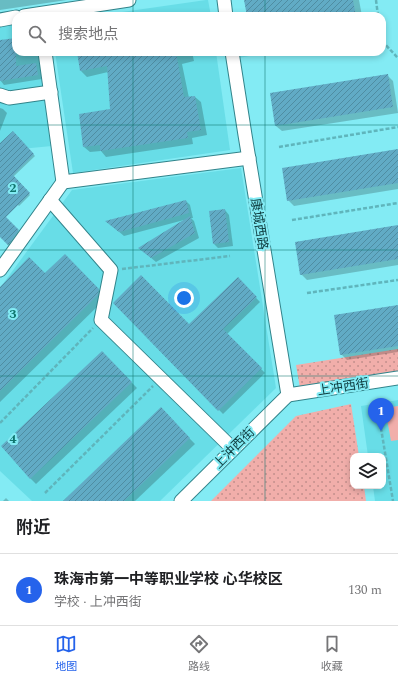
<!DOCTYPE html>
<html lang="zh">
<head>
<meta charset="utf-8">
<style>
  :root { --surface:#fff; --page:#f6f6f6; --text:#202124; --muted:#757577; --line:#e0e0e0; --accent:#2563eb }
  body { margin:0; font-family:Spectral,"Noto Sans SC",serif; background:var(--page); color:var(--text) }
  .controls { position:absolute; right:12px; bottom:12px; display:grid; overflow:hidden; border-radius:8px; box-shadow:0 2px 6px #0003 }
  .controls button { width:36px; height:36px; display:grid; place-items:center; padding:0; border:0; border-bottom:1px solid var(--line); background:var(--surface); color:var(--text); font:20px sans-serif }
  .you { position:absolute; left:184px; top:298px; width:14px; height:14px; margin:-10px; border:3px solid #fff; border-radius:50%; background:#1a73e8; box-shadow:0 0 0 6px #1a73e833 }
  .badge { display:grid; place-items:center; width:26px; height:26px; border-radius:50%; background:var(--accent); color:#fff; font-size:13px; font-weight:700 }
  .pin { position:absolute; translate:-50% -33px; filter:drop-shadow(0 1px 2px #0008) }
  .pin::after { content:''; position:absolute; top:21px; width:14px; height:12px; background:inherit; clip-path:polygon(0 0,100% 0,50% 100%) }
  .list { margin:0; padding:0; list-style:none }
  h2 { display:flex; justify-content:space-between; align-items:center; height:52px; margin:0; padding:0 16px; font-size:17px }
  h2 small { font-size:13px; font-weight:400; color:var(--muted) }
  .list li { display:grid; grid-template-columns:26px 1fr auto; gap:12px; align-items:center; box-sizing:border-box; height:72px; padding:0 16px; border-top:1px solid var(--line) }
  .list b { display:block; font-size:15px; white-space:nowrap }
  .list p { margin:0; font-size:13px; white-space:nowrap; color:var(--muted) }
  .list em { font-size:13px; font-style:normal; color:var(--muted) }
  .icon { flex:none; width:22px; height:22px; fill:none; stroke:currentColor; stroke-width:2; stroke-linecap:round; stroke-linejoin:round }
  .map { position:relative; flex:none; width:398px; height:501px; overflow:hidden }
  .search { position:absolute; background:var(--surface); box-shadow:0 2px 6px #0003; left:12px; right:12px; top:12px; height:44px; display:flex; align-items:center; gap:10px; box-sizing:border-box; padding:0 14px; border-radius:12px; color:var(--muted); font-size:15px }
  .sheet { height:124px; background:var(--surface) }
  nav { display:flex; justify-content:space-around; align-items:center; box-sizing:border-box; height:56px; border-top:1px solid var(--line); background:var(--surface); font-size:11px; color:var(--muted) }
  nav a { display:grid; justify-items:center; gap:2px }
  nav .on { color:var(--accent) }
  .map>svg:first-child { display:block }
  .built { fill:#68dde7 }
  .grass { fill:url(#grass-dots) }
  .pitch { fill:#f1aeaa }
  .shadow { fill:#0003 }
  .building { fill:url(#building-hatch) }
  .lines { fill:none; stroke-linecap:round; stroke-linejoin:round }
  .minor-casing { stroke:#32848b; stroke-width:15 }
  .path { stroke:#5fb5bc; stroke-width:2.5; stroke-dasharray:4 2; stroke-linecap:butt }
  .minor { stroke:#fff; stroke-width:13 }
  .grid { fill:none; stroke:#0f766e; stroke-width:1; stroke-opacity:0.55 }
  .labels { text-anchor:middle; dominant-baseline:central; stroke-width:4; stroke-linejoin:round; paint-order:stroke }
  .street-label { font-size:13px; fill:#114043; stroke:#83ebf4 }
  .grid-label { font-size:13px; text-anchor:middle; font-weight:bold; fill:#0f766e; stroke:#83ebf4; stroke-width:4; stroke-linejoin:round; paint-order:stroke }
</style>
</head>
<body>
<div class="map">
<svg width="398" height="501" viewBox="0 0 398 501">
  <defs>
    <pattern id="grass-dots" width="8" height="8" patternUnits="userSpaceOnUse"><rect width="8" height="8" fill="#f1aeaa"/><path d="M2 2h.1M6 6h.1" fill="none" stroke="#c28f8c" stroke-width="1.8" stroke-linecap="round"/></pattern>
    <pattern id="building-hatch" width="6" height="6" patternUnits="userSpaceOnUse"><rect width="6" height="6" fill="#61abc5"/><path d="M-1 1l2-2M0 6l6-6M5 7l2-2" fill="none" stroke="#4f8da2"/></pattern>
  </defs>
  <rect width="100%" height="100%" fill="#83ebf4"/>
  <!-- built -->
  <g class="built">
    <path d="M206,0H208L211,16H94Z"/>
    <path d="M16,23V52H41L52,146L0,151V25Z"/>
    <path d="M55,52H216L230,150L73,173Z"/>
    <path d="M237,52H274L238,58Z"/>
    <path d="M241,168L276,388L160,501H32L0,471V288L72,190Z"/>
    <path d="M398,400V501H375L373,486H383V456H368L361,406Z"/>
  </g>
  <!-- grass -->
  <g class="grass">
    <path d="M398,349V373L300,388L296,365Z"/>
    <path d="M351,404L359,456H353V486H364L366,501H211L296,416Z"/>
  </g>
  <!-- pitch -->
  <path class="pitch" d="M398,406V440L391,441L385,408Z"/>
  <!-- shadow -->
  <g class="shadow">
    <path d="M0,0H67L0,10Z"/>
    <path d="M245,0H359L362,16H248Z"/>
    <path d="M16,39V52H38L42,79L4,85L0,80V41Z"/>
    <path d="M78,52H192L194,61L182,64L189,98L195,97L201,102L207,135L192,138L193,144L106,157L101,151L90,152L84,147L111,110L108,72L87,77L81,71Z"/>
    <path d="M258,52H284L262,56Z"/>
    <path d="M387,75L393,81L398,113L282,131L276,126Z"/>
    <path d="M0,108L3,109L7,113L0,131Z"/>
    <path d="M13,133L35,156L13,177L30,195L19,206L0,186V145Z"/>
    <path d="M398,150V189L294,206L288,200Z"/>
    <path d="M186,201L190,205L193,218H191L194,221L199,238L156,262L144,252L184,220L124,236L111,225Z"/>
    <path d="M225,210L229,215L233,246L218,248L214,244L210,212Z"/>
    <path d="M0,213L19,232L9,246L0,236Z"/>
    <path d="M398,226V265L307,280L301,274Z"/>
    <path d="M65,255L104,295L103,301L0,402V288L45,274Z"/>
    <path d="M238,279L260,302L227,334L265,373L223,414L114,303L189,325Z"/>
    <path d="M398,306V352L347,360L341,354Z"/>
    <path d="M102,352L137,388L36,484L30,478Z"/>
    <path d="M161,409L195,444L135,501H64Z"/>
    <path d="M6,498L9,501H3Z"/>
  </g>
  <!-- building -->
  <g class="building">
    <path d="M244,0H353L356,16H247Z"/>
    <path d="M16,38V66L36,63L38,75L0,81V40Z"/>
    <path d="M77,52H176L184,97L195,96L201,130L187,132L188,138L100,151V145L83,147L79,114L110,109L107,66L80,71Z"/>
    <path d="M388,74L393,107L275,126L270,93Z"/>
    <path d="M13,131L34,154L13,175L30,193L6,217L19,230L8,245L0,237V143Z"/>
    <path d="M398,149V183L287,201L282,168Z"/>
    <path d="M186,200L189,213L119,232L105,221Z"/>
    <path d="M225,209L229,242L213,244L209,211Z"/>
    <path d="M190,216L195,233L151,258L138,248Z"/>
    <path d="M398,225V259L300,275L295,242Z"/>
    <path d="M65,254L99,289L98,295L0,391V287L29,257L45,273Z"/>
    <path d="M141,275L189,324L238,277L257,297L223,329L262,368L218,411L113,303Z"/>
    <path d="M398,305V346L340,355L334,315Z"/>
    <path d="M102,351L132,382L30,479L1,446Z"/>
    <path d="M161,407L190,438L124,501H63Z"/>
  </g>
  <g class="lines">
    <!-- minor casing -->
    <g class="minor-casing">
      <g id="minor">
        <path d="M224,0L226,16"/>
        <path d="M24,16L129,0"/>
        <path d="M0,20L16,17"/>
        <path d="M45,52L63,182L249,158"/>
        <path d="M232,52L245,135L288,395"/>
        <path d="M0,95L9,98L51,92"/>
        <path d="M50,200L111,270L101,320L233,449"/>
        <path d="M0,270L63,182"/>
        <path d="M288,395L398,378"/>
        <path d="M181,501L288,395"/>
      </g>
    </g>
    <!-- path -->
    <g class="path">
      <path d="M376,0L378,16"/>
      <path d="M382,41L398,58"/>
      <path d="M279,147L398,127"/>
      <path d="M292,220L398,203"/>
      <path d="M122,269L230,256"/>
      <path d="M307,293L398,280"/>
      <path d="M379,416L393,501"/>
      <path d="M0,423L93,328"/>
      <path d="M45,493L153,386"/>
    </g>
    <!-- minor -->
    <use href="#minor" class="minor"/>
  </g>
  <!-- grid -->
  <path class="grid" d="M133,0V16M265,0V16M133,52V501M265,52V501M0,125H398M0,250H398M0,376H398"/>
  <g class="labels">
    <!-- street labels -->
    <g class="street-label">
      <text transform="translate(259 224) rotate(81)">康城西路</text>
      <text transform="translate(343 387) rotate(-9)">上冲西街</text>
      <text transform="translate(234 448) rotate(-45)">上沖西街</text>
    </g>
  </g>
  <g class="grid-label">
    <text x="13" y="192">2</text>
    <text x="13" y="318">3</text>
    <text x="13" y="443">4</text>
  </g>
</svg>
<div class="controls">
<button><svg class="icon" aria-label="layers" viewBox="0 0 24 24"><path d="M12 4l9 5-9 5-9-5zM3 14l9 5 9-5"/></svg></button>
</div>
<div class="you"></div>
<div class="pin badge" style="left:381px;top:431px">1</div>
<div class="search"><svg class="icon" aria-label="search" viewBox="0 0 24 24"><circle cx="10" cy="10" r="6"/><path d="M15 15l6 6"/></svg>搜索地点</div>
</div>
<section class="sheet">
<h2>附近<small></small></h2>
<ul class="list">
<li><span class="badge">1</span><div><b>珠海市第一中等职业学校 心华校区</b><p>学校 · 上冲西街</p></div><em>130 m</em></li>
</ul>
</section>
<nav>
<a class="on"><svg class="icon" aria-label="map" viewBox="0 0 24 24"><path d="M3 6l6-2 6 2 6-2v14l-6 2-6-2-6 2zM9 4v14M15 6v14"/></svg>地图</a>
<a><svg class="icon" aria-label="directions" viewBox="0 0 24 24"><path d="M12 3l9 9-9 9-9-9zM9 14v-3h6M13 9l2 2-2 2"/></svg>路线</a>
<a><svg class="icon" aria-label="saved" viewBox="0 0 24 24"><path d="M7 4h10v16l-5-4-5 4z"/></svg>收藏</a>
</nav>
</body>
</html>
